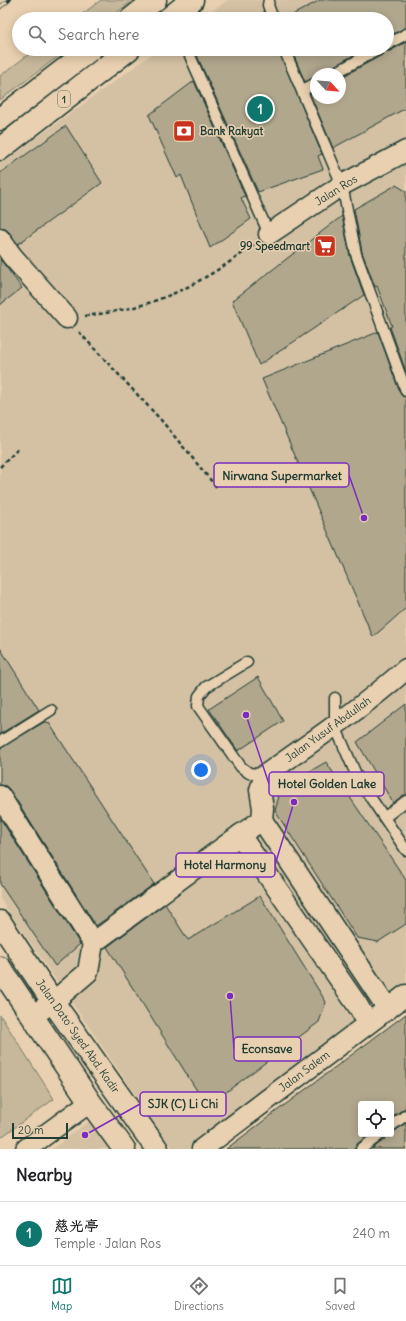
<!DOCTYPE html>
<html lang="en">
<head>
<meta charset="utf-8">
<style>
  :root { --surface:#fff; --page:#f6f6f6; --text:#202124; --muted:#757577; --line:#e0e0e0; --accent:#0f766e }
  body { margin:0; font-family:Delius,"LXGW WenKai TC",sans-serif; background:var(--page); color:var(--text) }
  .controls { position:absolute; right:12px; bottom:12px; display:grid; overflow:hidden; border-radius:4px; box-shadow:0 2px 10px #0003 }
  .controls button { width:36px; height:36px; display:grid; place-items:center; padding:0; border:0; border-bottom:1px solid var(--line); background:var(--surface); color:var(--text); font:20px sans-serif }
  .compass { position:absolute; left:310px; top:68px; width:36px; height:36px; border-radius:50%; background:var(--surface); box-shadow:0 2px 10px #0003; rotate:116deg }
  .scale { position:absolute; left:12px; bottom:10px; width:56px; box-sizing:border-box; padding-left:4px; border:2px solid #1f3d34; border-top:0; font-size:11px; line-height:14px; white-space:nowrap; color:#1f3d34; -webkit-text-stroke:3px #e8d0b0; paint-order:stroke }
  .you { position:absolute; left:201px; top:770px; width:14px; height:14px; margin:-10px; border:3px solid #fff; border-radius:50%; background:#1a73e8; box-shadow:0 0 0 6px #1a73e833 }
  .badge { display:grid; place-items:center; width:26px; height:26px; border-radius:50%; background:var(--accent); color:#fff; font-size:13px; font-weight:700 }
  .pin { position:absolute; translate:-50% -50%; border:2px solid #fff; box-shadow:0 1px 4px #0006 }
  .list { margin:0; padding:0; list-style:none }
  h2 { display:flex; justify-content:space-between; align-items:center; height:52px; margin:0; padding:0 16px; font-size:17px }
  h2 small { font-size:13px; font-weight:400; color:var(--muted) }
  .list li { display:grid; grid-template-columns:26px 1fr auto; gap:12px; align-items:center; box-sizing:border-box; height:64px; padding:0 16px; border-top:1px solid var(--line) }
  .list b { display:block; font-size:15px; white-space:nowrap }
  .list p { margin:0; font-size:13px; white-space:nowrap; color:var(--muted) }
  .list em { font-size:13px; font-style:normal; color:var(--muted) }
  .icon { flex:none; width:22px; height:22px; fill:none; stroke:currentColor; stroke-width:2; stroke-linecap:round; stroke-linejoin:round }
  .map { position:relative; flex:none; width:406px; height:1149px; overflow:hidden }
  .search { position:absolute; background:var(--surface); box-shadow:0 2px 10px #0003; left:12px; right:12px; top:12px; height:44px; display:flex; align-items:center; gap:10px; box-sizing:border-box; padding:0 14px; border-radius:22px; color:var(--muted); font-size:15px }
  .sheet { height:116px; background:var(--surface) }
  nav { display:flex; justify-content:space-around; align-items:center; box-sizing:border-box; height:56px; border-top:1px solid var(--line); background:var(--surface); font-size:11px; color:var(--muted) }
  nav a { display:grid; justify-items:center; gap:2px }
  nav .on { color:var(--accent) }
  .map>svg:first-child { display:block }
  .built { fill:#d4c1a4; fill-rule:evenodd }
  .green { fill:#c7b89b; stroke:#737a68 }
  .building { fill:#b1a78d; stroke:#1f3d34 }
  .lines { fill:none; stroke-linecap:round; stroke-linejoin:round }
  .service-casing { stroke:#1f3d34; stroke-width:13 }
  .minor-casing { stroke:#1f3d34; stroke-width:23 }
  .tertiary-casing { stroke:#1f3d34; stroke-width:25 }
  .trunk-casing { stroke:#1f3d34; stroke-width:25 }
  .path { stroke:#1f3d34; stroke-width:2.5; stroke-dasharray:4 3; stroke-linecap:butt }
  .service { stroke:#e8d0b0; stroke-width:10 }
  .minor { stroke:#e8d0b0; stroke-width:20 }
  .tertiary { stroke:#e8d0b0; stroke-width:22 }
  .trunk { stroke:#e8d0b0; stroke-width:22 }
  .rail-casing { stroke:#1f3d34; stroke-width:4.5 }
  .rail { stroke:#e8d0b0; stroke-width:3; stroke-dasharray:9; stroke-linecap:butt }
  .labels { text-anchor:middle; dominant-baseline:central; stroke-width:3; stroke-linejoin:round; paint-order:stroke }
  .shield { fill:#e8d0b0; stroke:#5b6959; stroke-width:1 }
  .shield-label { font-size:10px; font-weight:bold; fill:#1f3d34 }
  .poi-label { font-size:11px; font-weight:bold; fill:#1f3d34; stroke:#e8d0b0; text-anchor:start }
  .street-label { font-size:11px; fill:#1f3d34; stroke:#e8d0b0 }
  .leader { fill:none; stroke:#7b2cbf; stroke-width:1.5 }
  .callout-dot { fill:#7b2cbf; stroke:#e8d0b0; stroke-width:1.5 }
  .callout { fill:#e8d0b0; stroke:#7b2cbf; stroke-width:1.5 }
  .callout-label { font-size:12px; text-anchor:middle; font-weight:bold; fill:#1f3d34 }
</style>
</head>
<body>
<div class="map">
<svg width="406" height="1149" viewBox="0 0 406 1149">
  <rect width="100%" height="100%" fill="#e8d0b0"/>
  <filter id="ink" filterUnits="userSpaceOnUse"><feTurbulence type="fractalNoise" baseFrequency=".025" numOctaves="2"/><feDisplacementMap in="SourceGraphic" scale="8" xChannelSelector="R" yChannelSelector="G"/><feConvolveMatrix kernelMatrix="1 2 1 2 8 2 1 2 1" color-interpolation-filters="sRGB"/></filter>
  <g filter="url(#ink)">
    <!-- built -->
    <g class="built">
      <path d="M228,0H406V986L320,1052L189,1149H173L0,899V164L159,49H387V19H201ZM316,74H340V98H316Z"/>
      <path d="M89,1121L110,1149H52Z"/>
    </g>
    <!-- green -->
    <g class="green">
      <path d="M101,0H134L108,19H76Z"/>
      <path d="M36,49H68L0,100V76Z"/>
      <path d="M0,1015L54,1099L0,1138Z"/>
    </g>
    <!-- building -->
    <g class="building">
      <path d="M320,0H406V28L387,37V19H285Z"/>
      <path d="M406,42V108L333,148L310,94L316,90V98H340V78L382,55L385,51H390Z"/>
      <path d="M194,49H278L322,154L318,156L323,169L258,192Z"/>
      <path d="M291,49H365L330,68L327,74H316V77L305,82Z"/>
      <path d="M194,81L245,196L241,198L251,219L210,248L181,175L177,178L149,115Z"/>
      <path d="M66,126L102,183L18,244L9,232L5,229L0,228V173Z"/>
      <path d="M396,185L406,191V372L390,327L392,326L377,286L375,287L362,252L354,209Z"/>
      <path d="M342,216L350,256L364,295L259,365L232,301Z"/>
      <path d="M0,259L22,288L0,305Z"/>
      <path d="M378,332L400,393L402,396L406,397V608L373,637L262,379Z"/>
      <path d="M0,648L39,710L0,734Z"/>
      <path d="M258,677L283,721L238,751L209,709Z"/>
      <path d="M406,704V795L402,796L393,803L357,742Z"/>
      <path d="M46,721L48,724L49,723L154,884L96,926L10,790L6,786L0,785V748Z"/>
      <path d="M326,762L406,880V924L378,942L357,938L275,811L281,788Z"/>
      <path d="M0,818L80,944L55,966L0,884Z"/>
      <path d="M260,896L326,1002L319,1022L221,1096L199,1094L107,947L165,904L188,940Z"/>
      <path d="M406,1014V1107L391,1118V1104H361V1134H370L357,1144L355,1149H226Z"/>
      <path d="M406,1123V1149H372L385,1139L387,1134H391V1132L395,1131Z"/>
    </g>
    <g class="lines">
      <!-- service casing -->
      <g class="service-casing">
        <g id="service">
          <path d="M269,0L268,5L273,19"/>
          <path d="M387,45L406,34"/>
          <path d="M187,49L269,234"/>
          <path d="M284,49L342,185L356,254L406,391"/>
          <path d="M333,74L379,49"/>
          <path d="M303,90L316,83"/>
          <path d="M247,662L206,687L199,696L198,706L241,767L249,773L265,775"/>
          <path d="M335,698V726L358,779L406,850"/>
          <path d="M0,742L51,710"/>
          <path d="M385,817L406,801"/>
          <path d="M391,1126L406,1115"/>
          <path d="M361,1149L381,1134"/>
        </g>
      </g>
      <!-- minor casing -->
      <g class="minor-casing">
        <g id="minor">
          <path d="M269,234L342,185L406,151"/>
          <path d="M0,239L12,256L67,318"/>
          <path d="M0,796L93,943"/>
          <path d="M262,820L388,1009"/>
          <path d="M240,835L358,1006L368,1023"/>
          <path d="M32,1016L53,1002L88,972L93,943L240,835L262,820L263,808L260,790L265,775C313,741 362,708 406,669"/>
          <path d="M26,1149L90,1102"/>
          <path d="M202,1149L406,995"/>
        </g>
      </g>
      <!-- tertiary casing -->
      <g class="tertiary-casing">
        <g id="tertiary">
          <path d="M0,922L53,1002L157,1149"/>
          <path d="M0,968L90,1102L124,1149"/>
        </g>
      </g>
      <!-- trunk casing -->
      <g class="trunk-casing">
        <g id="trunk">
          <path d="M131,19L155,0"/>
          <path d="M168,19L192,0"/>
          <path d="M0,119L91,49"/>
          <path d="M0,149L129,49"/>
        </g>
      </g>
      <!-- path -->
      <g class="path">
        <path d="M85,316C108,313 132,309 154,301C190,289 224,267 255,244"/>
        <path d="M79,332L161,420L218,489"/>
        <path d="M0,467L19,448"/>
      </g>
      <!-- service -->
      <use href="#service" class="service"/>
      <!-- minor -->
      <use href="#minor" class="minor"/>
      <!-- tertiary -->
      <use href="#tertiary" class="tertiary"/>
      <!-- trunk -->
      <use href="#trunk" class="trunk"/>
      <!-- rail casing -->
      <g class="rail-casing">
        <path id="rail" d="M0,7L9,0"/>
      </g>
      <!-- rail -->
      <use href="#rail" class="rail"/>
    </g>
  </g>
  <!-- icons -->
  <defs>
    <g id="bank-square" transform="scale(1.15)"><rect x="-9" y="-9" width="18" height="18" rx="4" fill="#c8321e" stroke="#e8d0b0"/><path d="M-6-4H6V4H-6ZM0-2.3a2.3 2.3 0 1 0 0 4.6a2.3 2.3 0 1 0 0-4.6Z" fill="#fff"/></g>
    <g id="supermarket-square" transform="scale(1.15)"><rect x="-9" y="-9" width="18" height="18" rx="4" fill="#c8321e" stroke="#e8d0b0"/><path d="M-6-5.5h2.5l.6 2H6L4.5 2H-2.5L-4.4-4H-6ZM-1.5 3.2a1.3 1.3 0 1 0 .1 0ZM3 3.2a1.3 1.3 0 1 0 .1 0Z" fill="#fff"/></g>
  </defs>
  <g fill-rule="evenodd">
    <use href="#bank-square" x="184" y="131"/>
    <use href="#supermarket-square" x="325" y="246"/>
  </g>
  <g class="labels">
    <!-- shield labels -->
    <rect class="shield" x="58" y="91" width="12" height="16" rx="3"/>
    <g class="shield-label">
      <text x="64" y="99">1</text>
    </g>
    <!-- poi labels -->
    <g class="poi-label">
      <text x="200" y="131">Bank Rakyat</text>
      <text x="310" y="246" text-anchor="end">99 Speedmart</text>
    </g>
    <!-- street labels -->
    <g class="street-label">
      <text transform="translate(336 190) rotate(-32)">Jalan Ros</text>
      <text transform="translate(328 729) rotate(-36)">Jalan Yusuf Abdullah</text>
      <text transform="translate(78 1036) rotate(55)">Jalan Dato' Syed Abd. Kadir</text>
      <text transform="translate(304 1071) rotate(-37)">Jalan Salem</text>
    </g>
  </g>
  <!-- callouts -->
  <path class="leader" d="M364 518L349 475M246 715L269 784M294 802L275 865M230 996L234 1049M85 1135L140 1104"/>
  <g class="callout-dot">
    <circle cx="364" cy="518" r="4"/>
    <circle cx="246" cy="715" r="4"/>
    <circle cx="294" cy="802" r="4"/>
    <circle cx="230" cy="996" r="4"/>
    <circle cx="85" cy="1135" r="4"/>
  </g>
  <g class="callout">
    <rect x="214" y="463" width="135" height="24" rx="4"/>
    <rect x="269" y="772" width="115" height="24" rx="4"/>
    <rect x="176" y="853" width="99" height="24" rx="4"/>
    <rect x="234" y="1037" width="67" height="24" rx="4"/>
    <rect x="140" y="1092" width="86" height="24" rx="4"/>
  </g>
  <g class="callout-label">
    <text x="282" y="480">Nirwana Supermarket</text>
    <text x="327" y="788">Hotel Golden Lake</text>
    <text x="225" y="869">Hotel Harmony</text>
    <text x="267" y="1053">Econsave</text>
    <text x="183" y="1108">SJK (C) Li Chi</text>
  </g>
</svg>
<div class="controls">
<button><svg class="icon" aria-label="locate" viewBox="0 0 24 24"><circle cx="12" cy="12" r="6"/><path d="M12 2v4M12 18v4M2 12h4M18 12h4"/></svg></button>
</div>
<svg class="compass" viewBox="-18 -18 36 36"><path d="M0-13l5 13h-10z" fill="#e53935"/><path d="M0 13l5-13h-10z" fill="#757577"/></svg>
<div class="scale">20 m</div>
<div class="you"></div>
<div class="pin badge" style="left:260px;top:109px">1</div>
<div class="search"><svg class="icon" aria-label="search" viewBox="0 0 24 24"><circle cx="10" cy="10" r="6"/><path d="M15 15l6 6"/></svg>Search here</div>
</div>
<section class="sheet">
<h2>Nearby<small></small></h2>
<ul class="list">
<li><span class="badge">1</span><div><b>慈光亭</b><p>Temple · Jalan Ros</p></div><em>240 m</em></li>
</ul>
</section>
<nav>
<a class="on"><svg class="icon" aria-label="map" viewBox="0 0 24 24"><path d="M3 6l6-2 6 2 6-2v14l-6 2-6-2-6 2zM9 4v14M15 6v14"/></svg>Map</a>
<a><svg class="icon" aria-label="directions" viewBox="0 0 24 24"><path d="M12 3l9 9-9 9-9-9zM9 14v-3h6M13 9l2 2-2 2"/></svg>Directions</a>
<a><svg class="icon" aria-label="saved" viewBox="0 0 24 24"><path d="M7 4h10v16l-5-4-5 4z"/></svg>Saved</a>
</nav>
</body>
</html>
